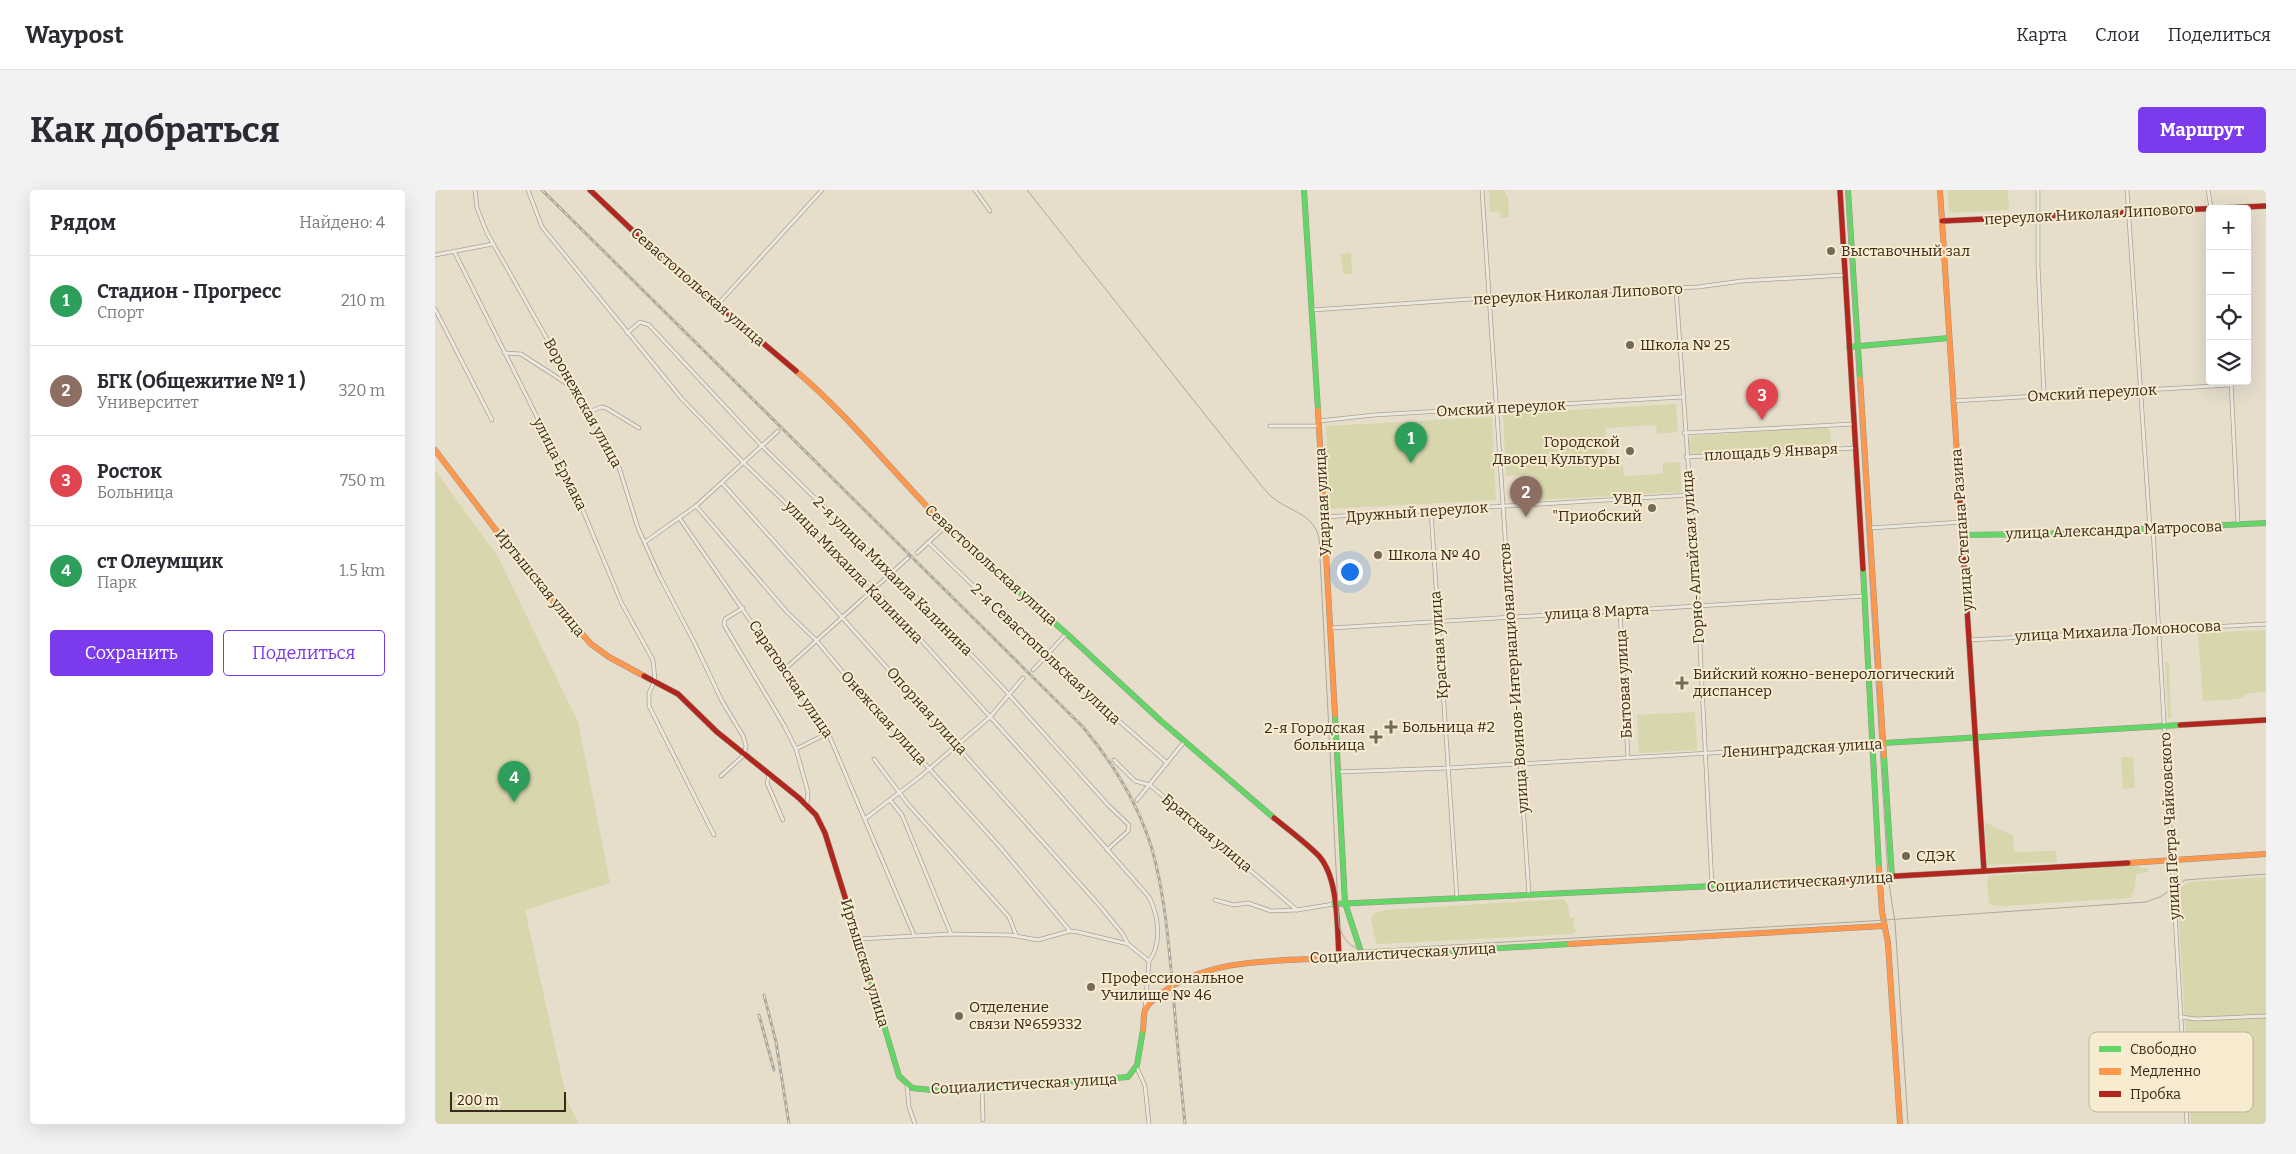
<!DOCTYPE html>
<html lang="ru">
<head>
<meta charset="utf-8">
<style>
  :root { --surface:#fff; --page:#f2f2f3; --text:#2b2b33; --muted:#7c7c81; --line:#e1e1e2; --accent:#7c3aed }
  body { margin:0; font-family:Bitter,serif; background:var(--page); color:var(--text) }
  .controls { position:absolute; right:15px; top:15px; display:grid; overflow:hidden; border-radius:5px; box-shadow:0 5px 20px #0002 }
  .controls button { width:45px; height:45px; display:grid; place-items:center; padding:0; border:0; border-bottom:1px solid var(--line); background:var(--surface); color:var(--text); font:25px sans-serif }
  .scale { position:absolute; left:15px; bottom:12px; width:116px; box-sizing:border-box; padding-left:5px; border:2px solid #3a2a1c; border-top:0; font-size:14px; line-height:18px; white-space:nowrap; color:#3a2a1c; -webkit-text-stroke:4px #f8ecd0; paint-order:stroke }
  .you { position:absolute; left:914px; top:381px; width:18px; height:18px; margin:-12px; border:4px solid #fff; border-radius:50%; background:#1a73e8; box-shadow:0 0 0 8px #1a73e833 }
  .badge { display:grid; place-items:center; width:32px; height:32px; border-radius:50%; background:var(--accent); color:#fff; font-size:16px; font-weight:700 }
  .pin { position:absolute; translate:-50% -41px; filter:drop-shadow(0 1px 2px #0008) }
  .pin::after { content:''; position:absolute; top:26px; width:18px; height:15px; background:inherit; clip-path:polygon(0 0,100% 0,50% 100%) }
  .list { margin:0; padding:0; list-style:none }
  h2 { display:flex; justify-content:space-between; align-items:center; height:65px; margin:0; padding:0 20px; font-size:21px }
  h2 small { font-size:16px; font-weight:400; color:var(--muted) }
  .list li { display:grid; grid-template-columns:32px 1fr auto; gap:15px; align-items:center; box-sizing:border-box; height:90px; padding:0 20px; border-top:1px solid var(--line) }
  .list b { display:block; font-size:19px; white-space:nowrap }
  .list p { margin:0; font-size:16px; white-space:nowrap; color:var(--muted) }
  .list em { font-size:16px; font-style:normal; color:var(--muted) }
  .actions { display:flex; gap:10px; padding:15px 20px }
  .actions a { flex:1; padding:11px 0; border:1px solid var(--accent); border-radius:5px; text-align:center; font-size:18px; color:var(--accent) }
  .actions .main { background:var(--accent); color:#fff }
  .icon { flex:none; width:28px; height:28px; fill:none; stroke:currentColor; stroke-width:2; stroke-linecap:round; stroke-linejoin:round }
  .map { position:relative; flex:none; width:1831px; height:934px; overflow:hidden; border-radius:5px }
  header { display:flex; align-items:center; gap:30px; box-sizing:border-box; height:70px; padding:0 25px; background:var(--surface); border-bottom:1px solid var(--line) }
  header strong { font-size:24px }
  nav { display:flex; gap:28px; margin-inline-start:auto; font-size:18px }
  .intro { display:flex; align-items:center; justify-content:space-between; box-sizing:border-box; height:120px; padding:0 30px }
  h1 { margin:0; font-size:35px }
  .button { padding:12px 22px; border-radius:5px; background:var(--accent); color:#fff; font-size:18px; font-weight:700 }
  main { display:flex; gap:30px; padding:0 30px }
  aside { flex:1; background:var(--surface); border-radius:5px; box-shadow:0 5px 20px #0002 }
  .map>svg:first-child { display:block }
  .green { fill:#d7d6ac }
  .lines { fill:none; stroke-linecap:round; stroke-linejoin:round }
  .street-casing { stroke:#aba295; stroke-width:4.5 }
  .fast-casing { stroke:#9b9284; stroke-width:6 }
  .slow-casing { stroke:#9b9284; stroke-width:6 }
  .jam-casing { stroke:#9b9284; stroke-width:6 }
  .street { stroke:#ede8de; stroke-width:3 }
  .fast { stroke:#63d668; stroke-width:5 }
  .slow { stroke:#ff974d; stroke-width:5 }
  .jam { stroke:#b3261e; stroke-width:5 }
  .tram { stroke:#aca79e; stroke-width:1 }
  .rail-casing { stroke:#aca79e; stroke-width:3 }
  .rail { stroke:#f8ecd0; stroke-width:1; stroke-dasharray:4; stroke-linecap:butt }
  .poi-dot { fill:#766959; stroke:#f8ecd0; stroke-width:2 }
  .labels { text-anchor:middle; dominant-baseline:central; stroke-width:4; stroke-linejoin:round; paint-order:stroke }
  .street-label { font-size:15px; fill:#3a2a1c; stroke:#f8ecd0 }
  .poi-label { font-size:15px; fill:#3a2a1c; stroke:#f8ecd0; text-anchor:start }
  .key { fill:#f8ecd0; stroke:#bfb29a; stroke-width:1 }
  .key-label { font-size:14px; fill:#3a2a1c }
</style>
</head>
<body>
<header>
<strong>Waypost</strong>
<nav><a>Карта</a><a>Слои</a><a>Поделиться</a></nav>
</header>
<div class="intro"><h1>Как добраться</h1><a class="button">Маршрут</a></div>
<main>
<aside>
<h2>Рядом<small>Найдено: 4</small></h2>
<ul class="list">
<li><span class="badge" style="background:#2e9e5b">1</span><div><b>Стадион - Прогресс</b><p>Спорт</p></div><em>210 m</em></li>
<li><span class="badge" style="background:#8d6e63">2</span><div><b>БГК (Общежитие № 1 )</b><p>Университет</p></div><em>320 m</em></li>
<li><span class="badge" style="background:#e0444e">3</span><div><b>Росток</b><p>Больница</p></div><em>750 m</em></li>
<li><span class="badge" style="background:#2e9e5b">4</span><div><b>ст Олеумщик</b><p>Парк</p></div><em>1.5 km</em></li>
</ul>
<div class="actions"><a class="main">Сохранить</a><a>Поделиться</a></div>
</aside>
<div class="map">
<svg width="1831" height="934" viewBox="0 0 1831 934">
  <rect width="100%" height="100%" fill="#e6decb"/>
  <!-- green -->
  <g class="green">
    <path d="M1054,0H1070V6H1073L1074,27L1066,28L1065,21L1055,22Z"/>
    <path d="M1513,0H1573L1574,20L1514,23Z"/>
    <path d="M916,63L917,84H908L906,64Z"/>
    <path d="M1241,214L1243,242L1222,244L1221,235L1170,238L1172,274H1188L1189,286L1228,284V273L1245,272L1247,302L1100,310L1098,285L1071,286L1068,224Z"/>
    <path d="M1057,227L1061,310L894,319L891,236Z"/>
    <path d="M1391,237L1395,241L1396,252L1392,257L1257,265L1253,261V250L1257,246Z"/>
    <path d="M0,280L63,367L143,532L175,693L90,720L132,910L144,934H0Z"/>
    <path d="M1831,440V502L1814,503L1804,509L1768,511L1763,443Z"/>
    <path d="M1730,472H1734L1736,528H1733Z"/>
    <path d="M1260,522L1262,560L1204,563L1202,525Z"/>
    <path d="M1686,567H1698L1700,598L1688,599Z"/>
    <path d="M1550,632L1578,646L1579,662L1621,661L1622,672L1552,675Z"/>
    <path d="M1703,675L1705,678H1713L1712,682L1701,684L1700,697L1695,708L1565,716L1556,715L1554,713L1552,691L1554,686Z"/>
    <path d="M1831,687V934H1756L1742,698L1755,692Z"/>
    <path d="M1128,709L1133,715L1135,727L1140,729L1138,736L1141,741L1137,744L944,754L941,753L936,729L938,724L950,720Z"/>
  </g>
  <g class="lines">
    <!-- street casing -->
    <g class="street-casing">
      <g id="street">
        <path d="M40,0L42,18L52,43L183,274L203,338L224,385L260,454L287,511L308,546L311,556L309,565L286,586"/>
        <path d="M93,0L107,37L247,209L308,272L439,398L594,570L714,707C724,726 727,754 714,771"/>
        <path d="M540,0L555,21"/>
        <path d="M1047,0L1094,705"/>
        <path d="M1603,0V75L1609,205"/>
        <path d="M1692,0L1715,339"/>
        <path d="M1773,0L1776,18"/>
        <path d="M19,61L144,311L187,414L218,470L220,490L214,503V516L279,645"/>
        <path d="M0,65L58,54"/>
        <path d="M1241,98L1263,416L1277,696"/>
        <path d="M283,114L387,0"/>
        <path d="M0,119L57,230"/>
        <path d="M877,120L1125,103L1263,97L1307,91L1410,85"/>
        <path d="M192,143L205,132L214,135L326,255L496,422L568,498L673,615L694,635L693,641L672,660"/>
        <path d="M69,163L86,164L137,197"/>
        <path d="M1796,191L1803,334"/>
        <path d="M1518,211L1796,195"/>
        <path d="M154,222L166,217L171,218L204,238"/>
        <path d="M884,231L939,225L1247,207"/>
        <path d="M835,236H884"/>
        <path d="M1249,243L1418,234"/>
        <path d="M1251,267L1420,258"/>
        <path d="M287,293L664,715L687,743L693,754"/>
        <path d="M261,316L352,422L381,450L416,492L565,657L635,741"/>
        <path d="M996,321L1022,709"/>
        <path d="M889,327L1254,305"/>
        <path d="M245,329L393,543L479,745"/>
        <path d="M1435,338L1527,332"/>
        <path d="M1718,339L1752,934"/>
        <path d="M210,352L261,316L343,241"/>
        <path d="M493,352L622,477L732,573"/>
        <path d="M482,363L510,337"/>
        <path d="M308,418L290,429L289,435L349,535L361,559L373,602L372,615"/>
        <path d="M1185,420L1193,568"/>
        <path d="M896,438L1429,406"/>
        <path d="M1534,450L1831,434"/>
        <path d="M350,479L473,368"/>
        <path d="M598,480L631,444"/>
        <path d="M361,559L393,543"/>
        <path d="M439,569L473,614L574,727L581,745"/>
        <path d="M679,570L700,591L715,595L862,720"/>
        <path d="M903,582L1013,578L1449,553"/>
        <path d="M334,585L332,593L348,630"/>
        <path d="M455,610L467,625L516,744"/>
        <path d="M702,610L749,552"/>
        <path d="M431,628L486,586L555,527L588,488"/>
        <path d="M780,710L799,715L813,713L836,721L862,720L899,714"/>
        <path d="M424,749L516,744L575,745L603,750L635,741L643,742L693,754L714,771L710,819"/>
        <path d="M1745,827L1762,829L1831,826"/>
        <path d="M702,878L710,896L714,934"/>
        <path d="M472,895L474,917L480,934"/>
        <path d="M547,898L548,930"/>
      </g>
    </g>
    <!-- fast casing -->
    <g class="fast-casing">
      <g id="fast">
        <path d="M869,0L883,220"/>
        <path d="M1413,0L1425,189"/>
        <path d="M1414,157L1514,148"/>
        <path d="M1528,345L1605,344L1831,333"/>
        <path d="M539,362L632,444L726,531L839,628"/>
        <path d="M1428,379L1444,678"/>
        <path d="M900,525L910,713L927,765"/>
        <path d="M1449,553L1745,535"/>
        <path d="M1449,566L1457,687"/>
        <path d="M899,714L1321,694"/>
        <path d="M429,768L464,886L477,898L506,901L693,887L702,875L708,840"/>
        <path d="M902,768L1134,754"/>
      </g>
    </g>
    <!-- slow casing -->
    <g class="slow-casing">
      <g id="slow">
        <path d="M1505,0L1523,280"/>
        <path d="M361,181C426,236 475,306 539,362"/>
        <path d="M1425,189L1449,566"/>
        <path d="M883,220L900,525"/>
        <path d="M0,260L95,385L156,454L174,467L209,486"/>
        <path d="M1693,673L1831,664"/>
        <path d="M1444,678L1447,722L1453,753L1465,934"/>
        <path d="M1134,754L1448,736"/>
        <path d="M708,840C709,834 708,826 710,820C712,815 719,809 723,806C771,767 843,771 902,768"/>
      </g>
    </g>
    <!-- jam casing -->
    <g class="jam-casing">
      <g id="jam">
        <path d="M155,0L218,60L361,181"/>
        <path d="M1405,0L1428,379"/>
        <path d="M1507,31L1831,16"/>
        <path d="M1523,280L1549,681"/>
        <path d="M209,486L243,504L282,542L364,608L381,625L390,643L429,768"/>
        <path d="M1745,535L1831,530"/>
        <path d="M839,628C854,640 870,652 883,665C904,687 902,737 904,766"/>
        <path d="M1321,694L1693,673"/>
      </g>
    </g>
    <!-- street -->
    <use href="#street" class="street"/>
    <!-- fast -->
    <use href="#fast" class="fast"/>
    <!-- slow -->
    <use href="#slow" class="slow"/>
    <!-- jam -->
    <use href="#jam" class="jam"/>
    <!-- tram -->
    <g class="tram">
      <path d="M592,0L825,294C830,300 835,306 842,311C859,322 879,326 884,348L904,736C909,750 915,759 931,760L1435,731L1711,712L1725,707L1750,690L1831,684"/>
      <path d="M1411,0L1453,687L1460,732L1473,934"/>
    </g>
    <!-- rail casing -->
    <g class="rail-casing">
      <g id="rail">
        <path d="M107,0L648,537C678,573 703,613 717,659C729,702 733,746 737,790C741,838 745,886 750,934"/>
        <path d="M329,805L341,852L354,934"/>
        <path d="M324,825L339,880"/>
      </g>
    </g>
    <!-- rail -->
    <use href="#rail" class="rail"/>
  </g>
  <!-- markers -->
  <g class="poi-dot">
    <circle cx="1396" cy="61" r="5"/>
    <circle cx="1195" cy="155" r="5"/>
    <circle cx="1195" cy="261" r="5"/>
    <circle cx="1217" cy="318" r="5"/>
    <circle cx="943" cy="365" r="5"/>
    <path d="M1244.5 485.5h5v5h5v5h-5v5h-5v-5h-5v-5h5z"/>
    <path d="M953.5 529.5h5v5h5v5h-5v5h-5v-5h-5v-5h5z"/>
    <path d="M938.5 539.5h5v5h5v5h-5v5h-5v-5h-5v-5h5z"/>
    <circle cx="1471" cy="666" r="5"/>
    <circle cx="656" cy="797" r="5"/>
    <circle cx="524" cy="826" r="5"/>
  </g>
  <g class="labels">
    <!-- street labels -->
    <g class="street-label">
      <text transform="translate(1654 24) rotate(-3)">переулок Николая Липового</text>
      <text transform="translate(263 97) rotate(41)">Севастопольская улица</text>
      <text transform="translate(1143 104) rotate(-3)">переулок Николая Липового</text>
      <text transform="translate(1657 203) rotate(-3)">Омский переулок</text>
      <text transform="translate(148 213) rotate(61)">Воронежская улица</text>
      <text transform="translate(1066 218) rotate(-3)">Омский переулок</text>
      <text transform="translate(1336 262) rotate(-3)">площадь 9 Января</text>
      <text transform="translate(125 274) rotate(63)">улица Ермака</text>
      <text transform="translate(888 312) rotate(-93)">Ударная улица</text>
      <text transform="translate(982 322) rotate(-4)">Дружный переулок</text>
      <text transform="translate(1527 340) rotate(-94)">улица Степана Разина</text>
      <text transform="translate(1679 340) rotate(-2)">улица Александра Матросова</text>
      <text transform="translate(1258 367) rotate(-94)">Горно-Алтайская улица</text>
      <text transform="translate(556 375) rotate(42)">Севастопольская улица</text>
      <text transform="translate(419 382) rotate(46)">улица Михаила Калинина</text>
      <text transform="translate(458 386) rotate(45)">2-я улица Михаила Калинина</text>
      <text transform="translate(105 393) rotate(51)">Иртышская улица</text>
      <text transform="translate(1162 422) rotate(-3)">улица 8 Марта</text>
      <text transform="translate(1683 441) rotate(-3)">улица Михаила Ломоносова</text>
      <text transform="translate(1004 455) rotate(-94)">Красная улица</text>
      <text transform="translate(611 464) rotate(43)">2-я Севастопольская улица</text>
      <text transform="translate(1079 488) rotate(-94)">улица Воинов-Интернационалистов</text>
      <text transform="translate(356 489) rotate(56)">Саратовская улица</text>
      <text transform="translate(1189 494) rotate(-93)">Бытовая улица</text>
      <text transform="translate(492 521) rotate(48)">Опорная улица</text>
      <text transform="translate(449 528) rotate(48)">Онежская улица</text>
      <text transform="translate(1367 558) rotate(-3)">Ленинградская улица</text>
      <text transform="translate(1735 636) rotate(-93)">улица Петра Чайковского</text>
      <text transform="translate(772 643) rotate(40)">Братская улица</text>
      <text transform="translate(1365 692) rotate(-3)">Социалистическая улица</text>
      <text transform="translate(968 763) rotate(-3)">Социалистическая улица</text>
      <text transform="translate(430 773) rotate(73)">Иртышская улица</text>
      <text transform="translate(589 894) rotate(-3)">Социалистическая улица</text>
    </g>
    <!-- poi labels -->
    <g class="poi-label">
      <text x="1406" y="61">Выставочный зал</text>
      <text x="1205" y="155">Школа № 25</text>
      <text x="1185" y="252" text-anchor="end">Городской<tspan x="1185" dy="17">Дворец Культуры</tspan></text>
      <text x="1207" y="309" text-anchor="end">УВД<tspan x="1207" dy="17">"Приобский</tspan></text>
      <text x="953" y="365">Школа № 40</text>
      <text x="1258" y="484">Бийский кожно-венерологический<tspan x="1258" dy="17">диспансер</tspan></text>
      <text x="967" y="537">Больница #2</text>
      <text x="930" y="538" text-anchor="end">2-я Городская<tspan x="930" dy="17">больница</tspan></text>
      <text x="1481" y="666">СДЭК</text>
      <text x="666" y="788">Профессиональное<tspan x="666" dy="17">Училище № 46</tspan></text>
      <text x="534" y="817">Отделение<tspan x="534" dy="17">связи №659332</tspan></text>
    </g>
  </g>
  <!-- legend -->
  <rect x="1654" y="842" width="164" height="80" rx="8" class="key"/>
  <rect x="1664" y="856" width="22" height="6" fill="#63d668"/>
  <rect x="1664" y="878" width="22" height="7" fill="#ff974d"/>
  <rect x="1664" y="901" width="22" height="6" fill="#b3261e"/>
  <g class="key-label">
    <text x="1695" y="864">Свободно</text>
    <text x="1695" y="886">Медленно</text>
    <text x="1695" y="909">Пробка</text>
  </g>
</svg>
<div class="controls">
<button>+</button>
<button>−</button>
<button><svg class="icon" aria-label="locate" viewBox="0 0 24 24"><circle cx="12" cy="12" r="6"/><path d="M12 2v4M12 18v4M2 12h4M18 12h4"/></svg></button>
<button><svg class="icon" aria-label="layers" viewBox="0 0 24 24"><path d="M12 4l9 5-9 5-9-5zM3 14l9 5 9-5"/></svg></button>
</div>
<div class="scale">200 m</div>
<div class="you"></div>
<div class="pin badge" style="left:976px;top:273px;background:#2e9e5b">1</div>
<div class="pin badge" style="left:1091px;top:327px;background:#8d6e63">2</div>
<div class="pin badge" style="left:1327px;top:230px;background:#e0444e">3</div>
<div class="pin badge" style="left:79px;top:612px;background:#2e9e5b">4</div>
</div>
</main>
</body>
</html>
